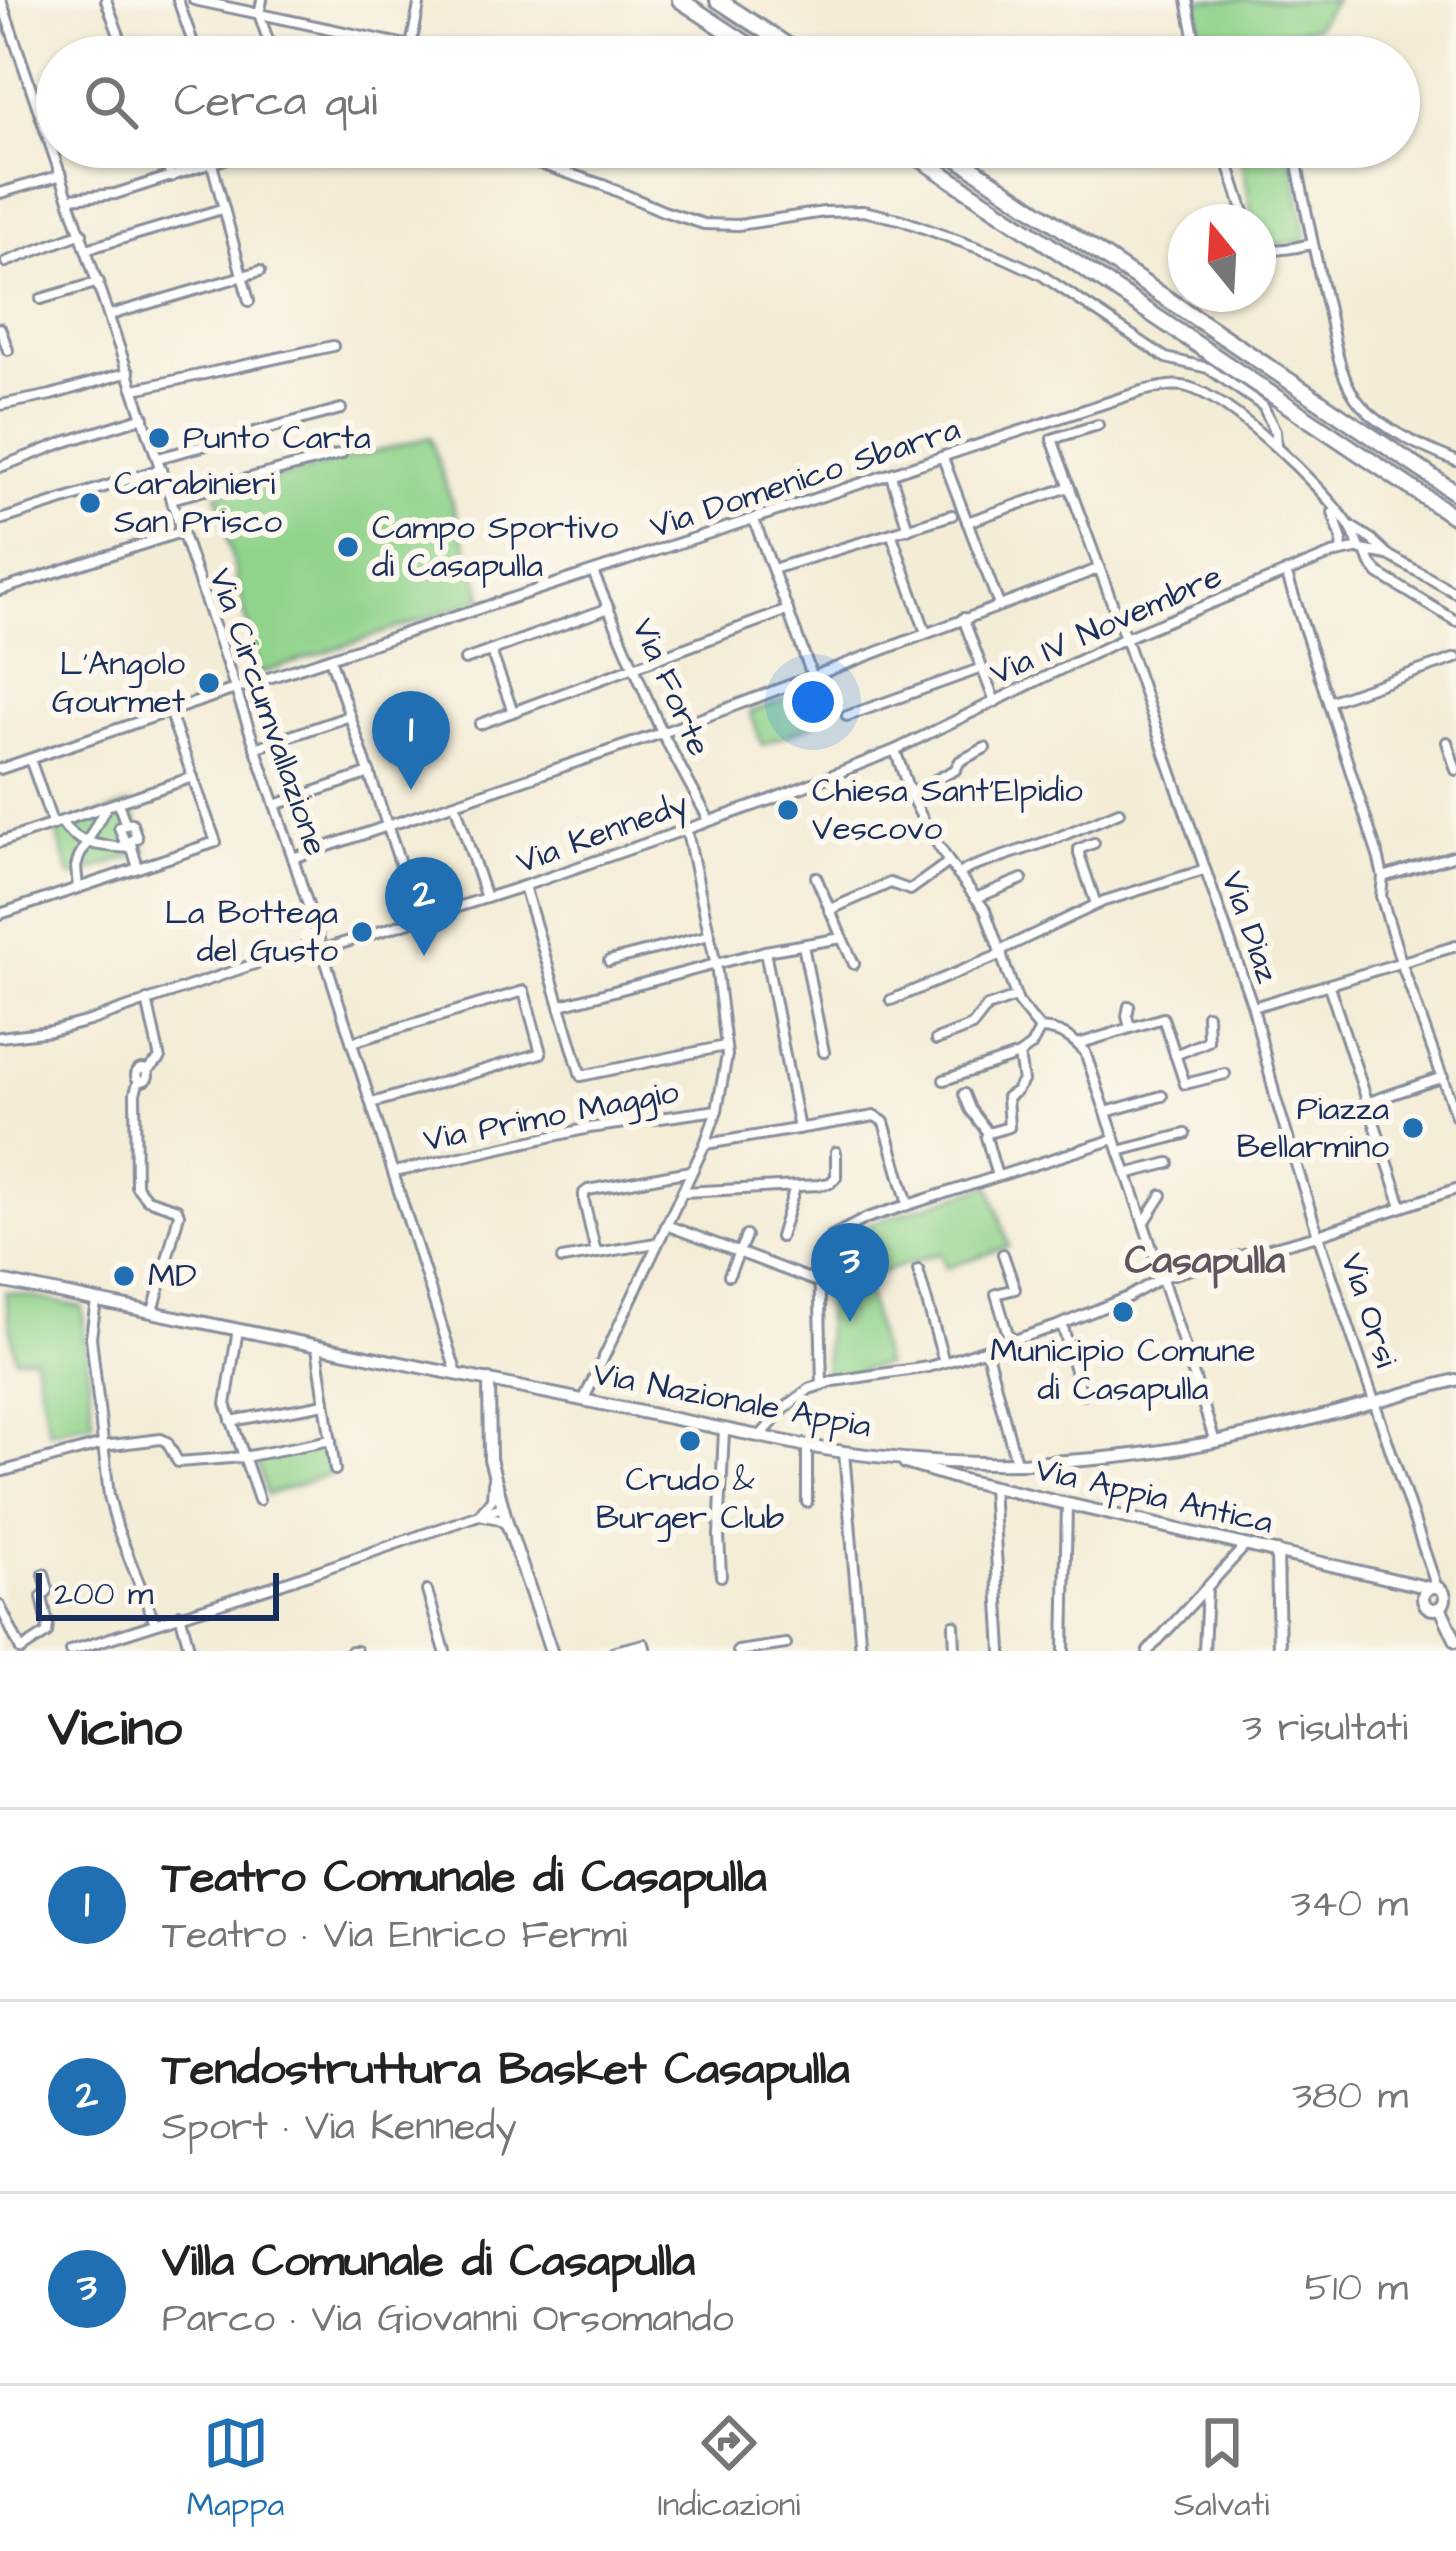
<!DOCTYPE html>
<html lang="it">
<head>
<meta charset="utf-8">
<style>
  :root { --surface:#fff; --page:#f2f2f2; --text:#222; --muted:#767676; --line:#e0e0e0; --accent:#1f6fb2 }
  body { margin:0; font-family:"Architects Daughter",sans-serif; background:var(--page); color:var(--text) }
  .compass { position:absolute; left:1168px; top:204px; width:108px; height:108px; border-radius:50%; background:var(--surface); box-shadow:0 3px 9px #0004; rotate:342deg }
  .scale { position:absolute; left:36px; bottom:30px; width:243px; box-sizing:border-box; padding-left:12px; border:6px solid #1b2f5e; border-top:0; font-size:33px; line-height:42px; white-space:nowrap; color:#1b2f5e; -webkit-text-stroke:9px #fbf7ec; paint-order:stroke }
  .you { position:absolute; left:813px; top:702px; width:42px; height:42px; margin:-30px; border:9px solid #fff; border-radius:50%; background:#1a73e8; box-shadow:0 0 0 18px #1a73e833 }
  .badge { display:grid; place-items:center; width:78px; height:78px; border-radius:50%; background:var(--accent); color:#fff; font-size:39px; font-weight:700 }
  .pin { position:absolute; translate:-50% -99px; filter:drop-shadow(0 3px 6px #0008) }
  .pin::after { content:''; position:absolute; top:63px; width:42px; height:36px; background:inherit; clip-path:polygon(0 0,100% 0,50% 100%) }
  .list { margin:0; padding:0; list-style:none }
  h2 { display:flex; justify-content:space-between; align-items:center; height:156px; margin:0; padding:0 48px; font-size:51px }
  h2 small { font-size:39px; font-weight:400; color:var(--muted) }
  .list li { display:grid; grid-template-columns:78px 1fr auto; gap:36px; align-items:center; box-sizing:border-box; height:192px; padding:0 48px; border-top:3px solid var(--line) }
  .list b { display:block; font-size:45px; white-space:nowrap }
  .list p { margin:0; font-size:39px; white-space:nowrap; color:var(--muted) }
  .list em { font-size:39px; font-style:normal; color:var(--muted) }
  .icon { flex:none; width:66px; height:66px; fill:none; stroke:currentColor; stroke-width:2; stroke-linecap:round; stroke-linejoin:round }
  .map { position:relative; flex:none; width:1456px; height:1651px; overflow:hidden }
  .search { position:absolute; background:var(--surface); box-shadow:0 3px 9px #0004; left:36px; right:36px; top:36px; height:132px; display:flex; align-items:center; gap:30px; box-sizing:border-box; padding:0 42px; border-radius:66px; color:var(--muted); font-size:45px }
  .sheet { height:732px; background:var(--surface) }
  nav { display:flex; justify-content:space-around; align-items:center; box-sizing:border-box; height:168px; border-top:3px solid var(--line); background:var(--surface); font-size:33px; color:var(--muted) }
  nav a { display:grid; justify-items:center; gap:6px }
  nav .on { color:var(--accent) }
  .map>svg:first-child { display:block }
  .green { fill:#90d38b; stroke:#568174; stroke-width:3 }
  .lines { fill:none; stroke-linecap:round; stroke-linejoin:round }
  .street-casing { stroke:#878e9a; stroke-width:14 }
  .secondary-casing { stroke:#878e9a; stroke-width:16 }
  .highway-casing { stroke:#878e9a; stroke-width:20 }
  .street { stroke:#fff; stroke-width:8 }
  .secondary { stroke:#fff; stroke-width:10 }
  .highway { stroke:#fff; stroke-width:14 }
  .poi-dot { fill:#1f6fb2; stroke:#fbf7ec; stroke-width:4.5 }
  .labels { text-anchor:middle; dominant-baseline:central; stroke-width:12; stroke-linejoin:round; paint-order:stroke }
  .poi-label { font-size:33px; fill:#1b2f5e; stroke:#fbf7ec; text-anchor:start }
  .street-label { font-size:33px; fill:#1b2f5e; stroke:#fbf7ec }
  .quarter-label { font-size:39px; font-weight:bold; fill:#5f545f; stroke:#fbf7ec }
</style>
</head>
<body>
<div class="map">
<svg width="1456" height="1651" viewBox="0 0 1456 1651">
  <rect width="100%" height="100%" fill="#fbf7ec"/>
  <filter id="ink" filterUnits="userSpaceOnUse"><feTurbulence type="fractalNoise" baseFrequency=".00833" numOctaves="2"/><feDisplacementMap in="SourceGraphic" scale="24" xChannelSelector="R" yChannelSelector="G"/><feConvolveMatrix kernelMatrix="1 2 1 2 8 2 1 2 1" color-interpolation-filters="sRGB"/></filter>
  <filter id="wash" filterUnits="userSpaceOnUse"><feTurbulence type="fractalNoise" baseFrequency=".004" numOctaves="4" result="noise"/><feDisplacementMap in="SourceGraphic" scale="48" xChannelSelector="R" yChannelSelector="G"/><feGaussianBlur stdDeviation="2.7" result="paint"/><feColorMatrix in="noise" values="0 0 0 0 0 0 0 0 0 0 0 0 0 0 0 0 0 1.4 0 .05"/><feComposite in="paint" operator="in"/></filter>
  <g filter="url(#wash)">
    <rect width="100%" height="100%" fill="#f3ecd6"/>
    <!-- green -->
    <g class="green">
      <path d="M1196,0H1335L1315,27L1205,46Z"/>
      <path d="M1240,147H1290L1307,240L1263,246L1258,240V222H1253Z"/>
      <path d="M430,437L484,599L259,674L217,494Z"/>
      <path d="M801,693L813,725L762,745L750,712Z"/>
      <path d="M131,804L147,851L71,877L55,829Z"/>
      <path d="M990,1185L1009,1246L946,1268L940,1253L864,1278L884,1365L826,1378L825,1263L835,1242L869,1224Z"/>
      <path d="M5,1292C29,1296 54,1302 82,1307L93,1422L49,1432L34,1356L15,1358Z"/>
      <path d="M328,1445L333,1473L267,1495L256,1458Z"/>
    </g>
  </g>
  <g filter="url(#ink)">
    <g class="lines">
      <!-- street casing -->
      <g class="street-casing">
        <g id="street">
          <path d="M1,0L293,858L457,1374"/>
          <path d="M106,0L127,57"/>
          <path d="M178,0L198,57"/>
          <path d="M194,0L462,57"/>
          <path d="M262,0L259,14L274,57"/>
          <path d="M1187,0L1198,57"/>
          <path d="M411,46L420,0"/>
          <path d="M160,147L171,177"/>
          <path d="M508,147L534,162L603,185L663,211L704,224L738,225L824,212L863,211L899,219L1003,257L1040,274L1166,358L1208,368L1263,406L1275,431L1276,445"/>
          <path d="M1223,147L1247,222"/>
          <path d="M1294,147C1304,202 1315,256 1328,310C1335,341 1339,380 1361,405C1385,431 1424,448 1456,461"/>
          <path d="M212,164L249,301"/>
          <path d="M0,193L62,175"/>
          <path d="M70,198L115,194L262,147"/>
          <path d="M1258,245C1274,254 1295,247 1312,244"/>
          <path d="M87,249L222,209"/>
          <path d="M6,262L82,233"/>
          <path d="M41,299L99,282"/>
          <path d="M110,315L260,271"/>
          <path d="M0,328L8,350"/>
          <path d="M135,389L333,346"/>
          <path d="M0,405L51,395L129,372"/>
          <path d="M1098,425L1052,439L1125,638L1253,1007L1275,1096L1318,1235L1437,1588"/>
          <path d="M158,458L341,409"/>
          <path d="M943,458L999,605"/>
          <path d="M0,467L65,442L144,417"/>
          <path d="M891,475L908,529"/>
          <path d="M171,499L341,454"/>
          <path d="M1333,513L1342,540L1341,552"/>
          <path d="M0,520L161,469"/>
          <path d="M754,520L813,678"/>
          <path d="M967,522L1069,487"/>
          <path d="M1350,526L1371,539L1388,555L1456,593"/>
          <path d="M892,535L926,633"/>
          <path d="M1366,551L1371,564L1379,574L1456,621"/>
          <path d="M773,569L952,515"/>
          <path d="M593,572L662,733L709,820"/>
          <path d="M1286,572L1379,859L1383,877L1381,896L1401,962L1456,1116"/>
          <path d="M0,590L181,532"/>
          <path d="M963,618L995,702"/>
          <path d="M491,651L513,712"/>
          <path d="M330,658L419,919"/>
          <path d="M465,660L609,608"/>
          <path d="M1328,702L1456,658"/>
          <path d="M847,716L982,668"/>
          <path d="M480,724L788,610"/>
          <path d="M1447,742L1456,770"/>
          <path d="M255,748L350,716"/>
          <path d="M895,750L911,796L928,829L949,862L985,910L1018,1002L1040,1029"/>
          <path d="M30,759L53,825"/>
          <path d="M0,769L235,689L1142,391C1157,388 1172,383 1188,387C1232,399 1322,487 1349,525C1354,533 1357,542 1361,550L1388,555"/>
          <path d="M910,793L955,770L960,761L985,748"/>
          <path d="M118,803L126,825L119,827L125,843L130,841L138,868"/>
          <path d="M455,804L486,898"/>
          <path d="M275,805L370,773"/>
          <path d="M61,822C78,847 104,846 132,848"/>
          <path d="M126,825L132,823L137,838L130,841"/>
          <path d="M0,842L193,777"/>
          <path d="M1094,843L1079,849V854L1096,904"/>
          <path d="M293,858L662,733L1098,569"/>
          <path d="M958,875L969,868L1054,839L1119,812"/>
          <path d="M816,877L842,938"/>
          <path d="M1383,877L1456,855"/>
          <path d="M524,886L581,1076L725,1046"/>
          <path d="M78,888L76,867L79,857L106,807"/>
          <path d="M976,898L1022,879"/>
          <path d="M829,910L890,883L910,890L949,862"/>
          <path d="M0,914L216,842L169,711"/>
          <path d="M803,945L824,1052"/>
          <path d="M321,950L524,886L770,800L895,750L1125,638L1332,554L1360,548"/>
          <path d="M1001,950L1104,901L1204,870"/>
          <path d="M765,951L799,1129"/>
          <path d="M609,961L710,935"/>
          <path d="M1329,986L1402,1206"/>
          <path d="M891,1000L1002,954"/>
          <path d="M561,1005L765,951L842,938L854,964"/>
          <path d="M1129,1006L1127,1016L1130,1028"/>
          <path d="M1253,1007L1456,946"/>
          <path d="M1040,1029C1060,1030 1072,1037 1085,1052C1130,1182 1174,1311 1215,1442"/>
          <path d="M0,1037L51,1031L89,1021L318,942"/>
          <path d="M936,1040L972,1026L987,1007L1016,997"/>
          <path d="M352,1042L524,991L541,1053L372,1103"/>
          <path d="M1078,1044L1163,1018L1185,1084L1225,1074"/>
          <path d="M1175,1055L1208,1041L1207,1015"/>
          <circle cx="142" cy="1075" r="6"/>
          <path d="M147,1070L160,1059L147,1000"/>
          <path d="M139,1080L135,1093L136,1186L147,1199L177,1209L179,1214L153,1312"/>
          <path d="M944,1080L1019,1055"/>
          <path d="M964,1094L970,1109L988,1133"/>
          <path d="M1369,1102L1443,1077"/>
          <path d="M1106,1112L1162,1096"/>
          <path d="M706,1144L875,1116L884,1122L908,1204"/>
          <path d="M1119,1151L1185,1134"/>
          <path d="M394,1172L589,1128L717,1110"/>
          <path d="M1126,1174L1169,1163"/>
          <path d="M997,1176L986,1137L988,1133L1009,1127L1007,1097L1016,1091L1023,1081L1019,1055L1031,1046L1040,1029"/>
          <path d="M683,1192L819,1185L830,1183L836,1177V1152"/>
          <path d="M1144,1223L1162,1195"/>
          <path d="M666,1225L820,1283"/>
          <path d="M780,1237L795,1187"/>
          <path d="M596,1253L584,1201V1193L588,1190L690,1171"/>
          <path d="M1003,1254L1015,1289L996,1294L1010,1341"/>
          <path d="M562,1259L656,1243"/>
          <path d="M918,1270L944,1362"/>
          <path d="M729,1275L746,1236"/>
          <path d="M96,1301L91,1337L109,1496L118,1530L155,1623"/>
          <path d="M1062,1324L1082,1395"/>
          <path d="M238,1329L226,1404L259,1500"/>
          <path d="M317,1347L335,1470"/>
          <path d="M986,1349L1016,1462"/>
          <path d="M822,1385L819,1261L832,1236L867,1218L1115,1139"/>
          <path d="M584,1399L705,1144L717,1110L727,1055L716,965L686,827"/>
          <path d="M231,1421L325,1404"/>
          <path d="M761,1435L785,1408L809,1389L834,1381L928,1367L959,1358L1057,1326L1128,1297L1163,1277L1318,1235L1456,1189"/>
          <path d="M103,1446L161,1439L167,1442L178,1462L244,1457L331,1440"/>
          <path d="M844,1452L861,1651"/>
          <path d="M0,1472L103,1444"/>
          <path d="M493,1483L492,1499L479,1515L499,1519L508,1526"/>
          <path d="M992,1487L1002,1651"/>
          <path d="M807,1502V1446"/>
          <path d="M721,1576L719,1536L724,1430"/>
          <path d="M427,1591L445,1651"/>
          <path d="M0,1606L21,1650"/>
          <path d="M180,1614L190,1651"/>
          <path d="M954,1625L955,1651"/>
          <path d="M21,1650L47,1633L48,1624L42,1597L48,1590L44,1574"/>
          <path d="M70,1651L283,1583L502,1507"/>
          <path d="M351,1651H356"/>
          <path d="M615,1651L644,1644L646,1651"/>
          <path d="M738,1651L786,1644"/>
          <path d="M1064,1651L1067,1504"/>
          <path d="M1148,1651L1245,1546"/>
          <path d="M1204,1651L1207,1588"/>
        </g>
      </g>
      <!-- secondary casing -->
      <g class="secondary-casing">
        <g id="secondary">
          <path d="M0,1281L807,1446C929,1468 1058,1469 1181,1448C1273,1433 1365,1403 1456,1380"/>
          <path d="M489,1380L490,1459L508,1526L551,1651"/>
          <path d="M905,1463L959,1479L1430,1588"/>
          <path d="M1277,1552L1279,1651"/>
          <circle cx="1434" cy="1598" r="11"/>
          <path d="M1440,1607L1456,1641"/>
        </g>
      </g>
      <!-- highway casing -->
      <g class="highway-casing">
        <g id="highway">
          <path d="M680,0L767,57"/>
          <path d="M718,0L805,57"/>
          <path d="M903,147L1456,518"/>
          <path d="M941,147L1456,493"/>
        </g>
      </g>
      <!-- street -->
      <use href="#street" class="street"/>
      <!-- secondary -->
      <use href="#secondary" class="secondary"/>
      <!-- highway -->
      <use href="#highway" class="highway"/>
    </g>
  </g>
  <!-- markers -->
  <g class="poi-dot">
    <circle cx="159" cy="438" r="12"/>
    <circle cx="90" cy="503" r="12"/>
    <circle cx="348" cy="547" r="12"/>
    <circle cx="209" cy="683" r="12"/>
    <circle cx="788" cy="810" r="12"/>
    <circle cx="362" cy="932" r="12"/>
    <circle cx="1413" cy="1128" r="12"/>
    <circle cx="124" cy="1276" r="12"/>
    <circle cx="1123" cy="1312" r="12"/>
    <circle cx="690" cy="1441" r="12"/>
  </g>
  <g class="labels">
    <!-- poi labels -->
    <g class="poi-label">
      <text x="183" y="438">Punto Carta</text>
      <text x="114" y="484">Carabinieri<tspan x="114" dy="38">San Prisco</tspan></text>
      <text x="372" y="528">Campo Sportivo<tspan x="372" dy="38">di Casapulla</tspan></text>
      <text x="185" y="664" text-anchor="end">L'Angolo<tspan x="185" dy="38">Gourmet</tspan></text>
      <text x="812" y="791">Chiesa Sant'Elpidio<tspan x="812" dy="38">Vescovo</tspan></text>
      <text x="338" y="913" text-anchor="end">La Bottega<tspan x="338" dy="38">del Gusto</tspan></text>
      <text x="1389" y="1109" text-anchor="end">Piazza<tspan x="1389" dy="38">Bellarmino</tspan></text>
      <text x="148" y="1276">MD</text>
      <text x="1123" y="1351" text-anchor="middle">Municipio Comune<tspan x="1123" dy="38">di Casapulla</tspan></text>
      <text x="690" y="1480" text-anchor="middle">Crudo &amp;<tspan x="690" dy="38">Burger Club</tspan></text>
    </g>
    <!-- street labels -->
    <g class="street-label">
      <text transform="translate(805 478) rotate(-18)">Via Domenico Sbarra</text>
      <text transform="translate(1106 625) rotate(-24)">Via IV Novembre</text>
      <text transform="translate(671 687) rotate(66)">Via Forte</text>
      <text transform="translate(268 712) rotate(71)">Via Circumvallazione</text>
      <text transform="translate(602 833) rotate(-20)">Via Kennedy</text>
      <text transform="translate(1250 927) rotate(71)">Via Diaz</text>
      <text transform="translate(551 1116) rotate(-11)">Via Primo Maggio</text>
      <text transform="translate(1369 1310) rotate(72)">Via Orsi</text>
      <text transform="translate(732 1400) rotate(11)">Via Nazionale Appia</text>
      <text transform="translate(1154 1496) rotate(13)">Via Appia Antica</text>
    </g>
    <!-- quarter labels -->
    <g class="quarter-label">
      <text x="1205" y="1262">Casapulla</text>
    </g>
  </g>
</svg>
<svg class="compass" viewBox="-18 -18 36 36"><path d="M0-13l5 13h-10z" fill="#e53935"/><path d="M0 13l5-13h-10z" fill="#767676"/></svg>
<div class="scale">200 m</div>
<div class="you"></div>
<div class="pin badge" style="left:411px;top:790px">1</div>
<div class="pin badge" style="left:424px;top:956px">2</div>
<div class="pin badge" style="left:850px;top:1322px">3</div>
<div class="search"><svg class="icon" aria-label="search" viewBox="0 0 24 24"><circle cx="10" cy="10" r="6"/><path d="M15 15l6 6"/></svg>Cerca qui</div>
</div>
<section class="sheet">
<h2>Vicino<small>3 risultati</small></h2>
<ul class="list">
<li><span class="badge">1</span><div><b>Teatro Comunale di Casapulla</b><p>Teatro · Via Enrico Fermi</p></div><em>340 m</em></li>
<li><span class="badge">2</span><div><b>Tendostruttura Basket Casapulla</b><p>Sport · Via Kennedy</p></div><em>380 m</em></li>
<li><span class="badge">3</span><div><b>Villa Comunale di Casapulla</b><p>Parco · Via Giovanni Orsomando</p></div><em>510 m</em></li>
</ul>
</section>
<nav>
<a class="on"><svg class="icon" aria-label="map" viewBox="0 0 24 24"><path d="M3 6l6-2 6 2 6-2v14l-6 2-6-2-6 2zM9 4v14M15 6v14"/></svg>Mappa</a>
<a><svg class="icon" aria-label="directions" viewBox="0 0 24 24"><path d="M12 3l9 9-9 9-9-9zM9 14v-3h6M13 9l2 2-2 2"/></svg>Indicazioni</a>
<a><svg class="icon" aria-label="saved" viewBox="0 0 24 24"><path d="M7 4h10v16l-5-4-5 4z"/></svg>Salvati</a>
</nav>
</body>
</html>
